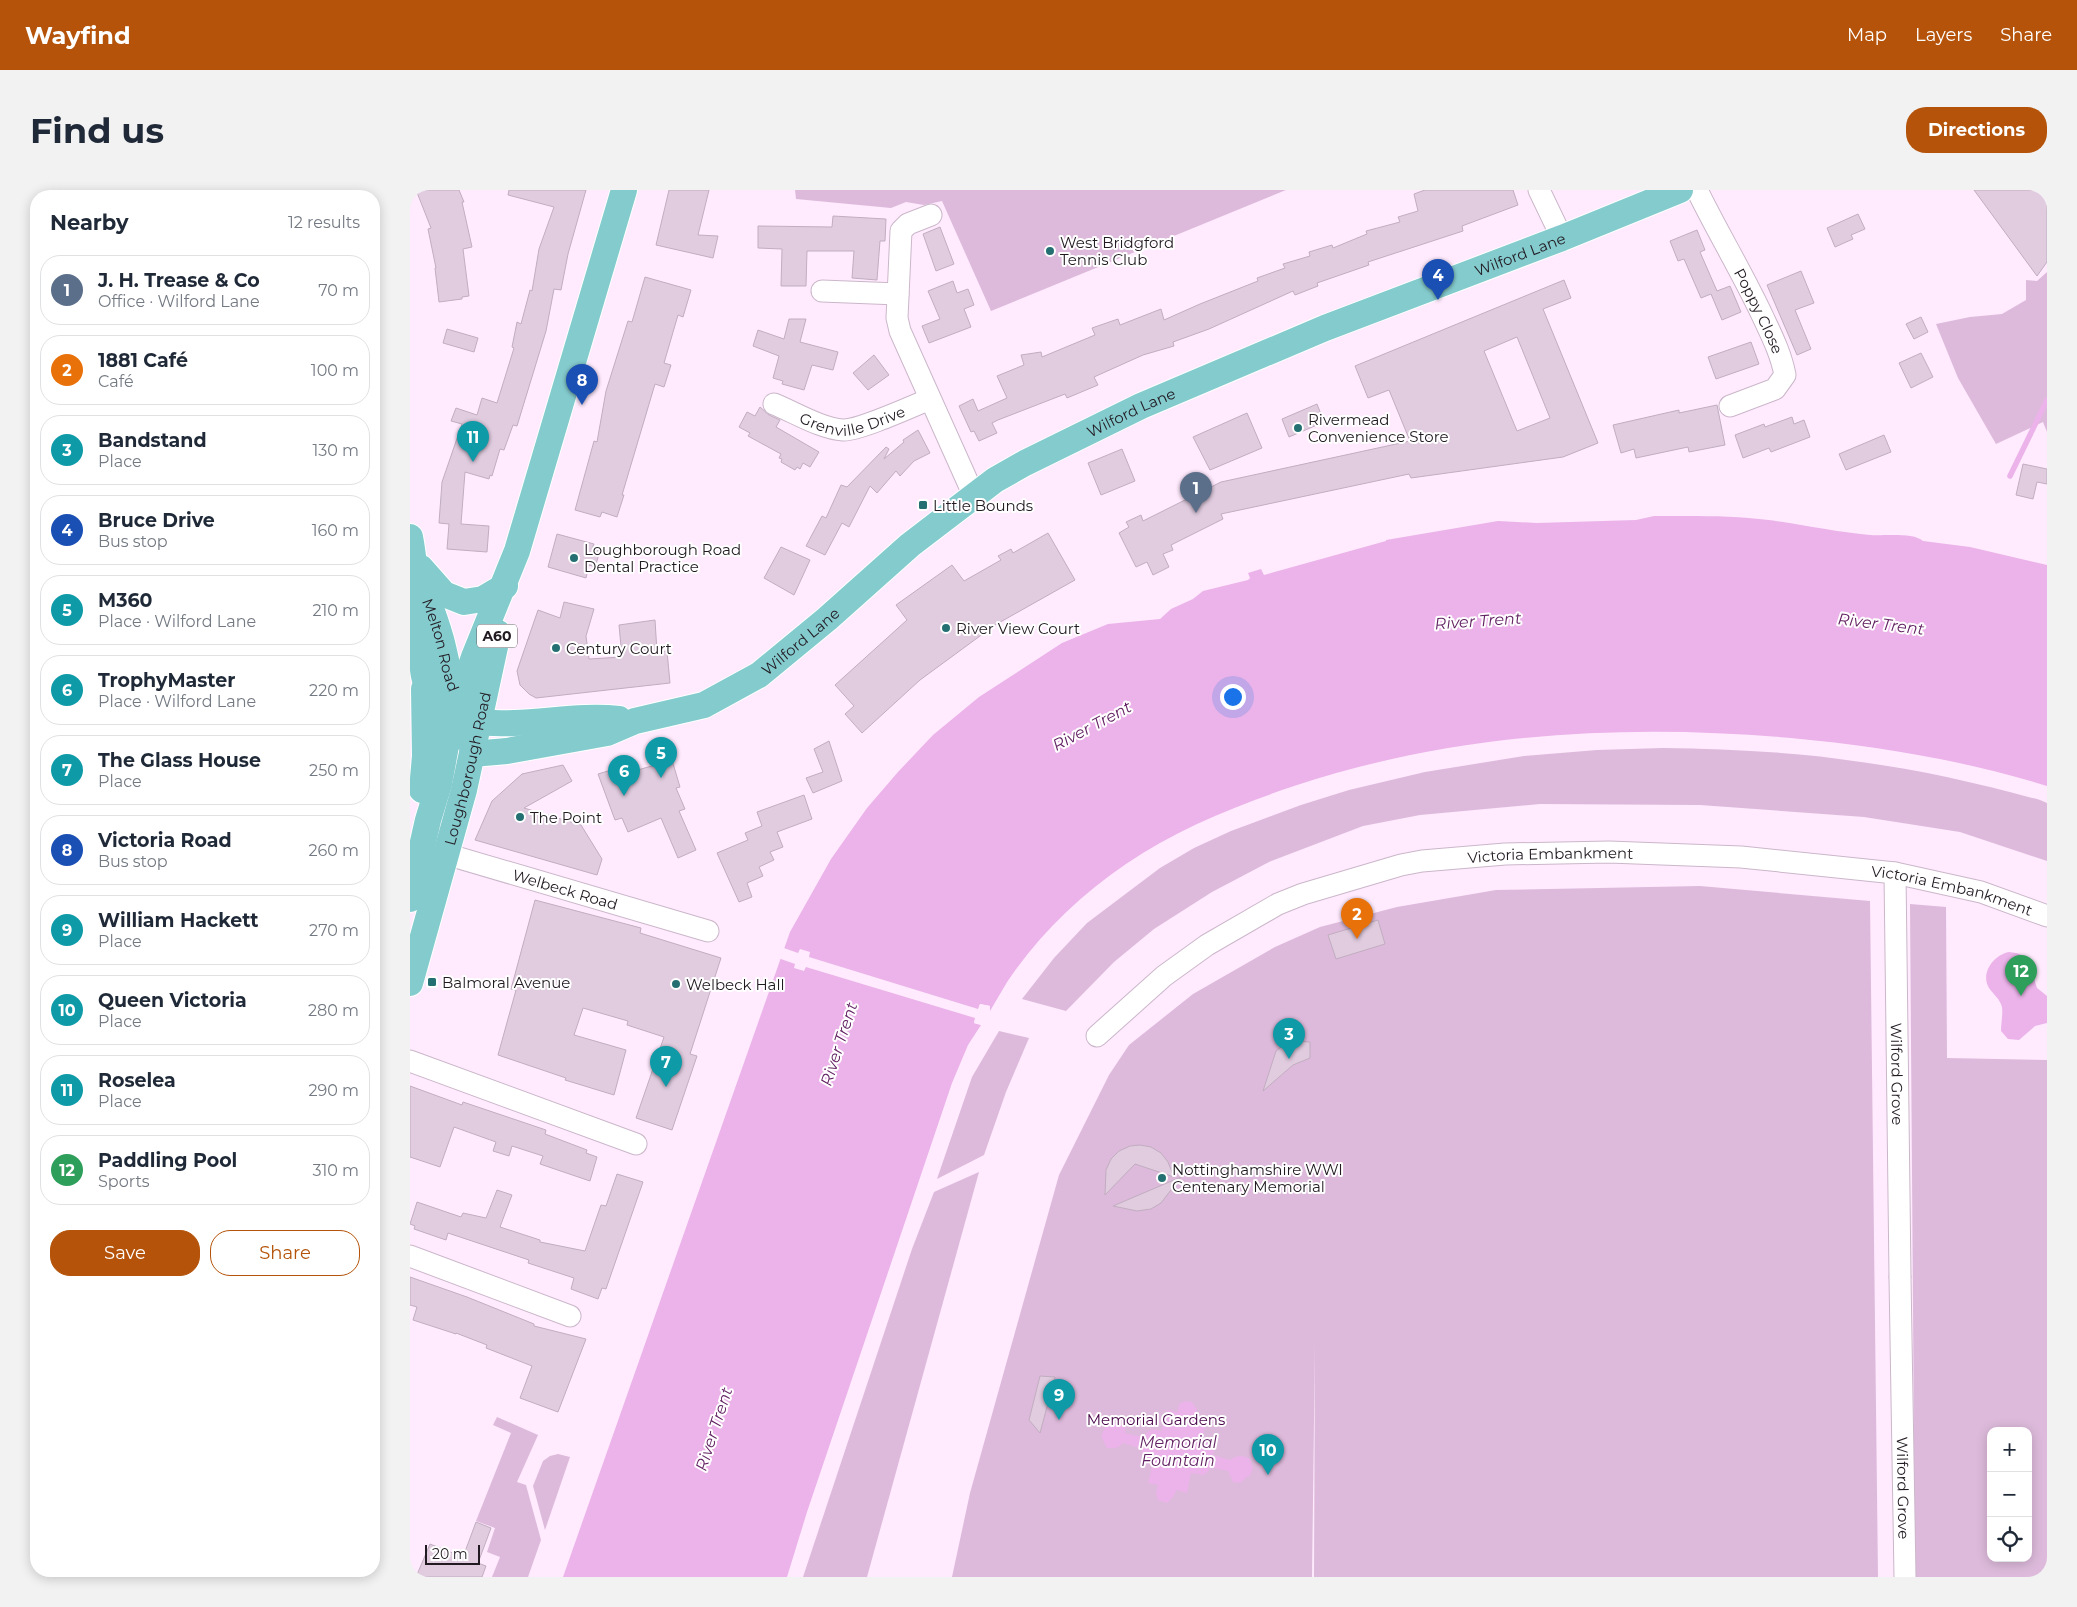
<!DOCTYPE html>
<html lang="en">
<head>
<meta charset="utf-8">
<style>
  :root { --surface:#fff; --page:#f2f2f3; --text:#1f2937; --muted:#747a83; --line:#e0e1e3; --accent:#b45309 }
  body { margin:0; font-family:Montserrat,sans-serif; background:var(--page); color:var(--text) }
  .controls { position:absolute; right:15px; bottom:15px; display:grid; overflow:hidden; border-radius:10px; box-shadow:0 2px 12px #0003 }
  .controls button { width:45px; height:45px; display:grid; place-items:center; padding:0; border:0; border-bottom:1px solid var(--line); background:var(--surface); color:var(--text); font:25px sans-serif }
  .scale { position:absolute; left:15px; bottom:12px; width:55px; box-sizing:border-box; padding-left:5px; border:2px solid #211a21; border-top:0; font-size:14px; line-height:18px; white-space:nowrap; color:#211a21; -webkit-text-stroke:4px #fff; paint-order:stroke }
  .you { position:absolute; left:822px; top:506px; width:18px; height:18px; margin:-12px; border:4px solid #fff; border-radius:50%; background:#1a73e8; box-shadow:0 0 0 8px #1a73e833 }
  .badge { display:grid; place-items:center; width:32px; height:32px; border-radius:50%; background:var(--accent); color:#fff; font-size:16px; font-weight:700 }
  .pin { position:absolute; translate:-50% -41px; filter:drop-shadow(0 1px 2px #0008) }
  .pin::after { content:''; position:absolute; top:26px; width:18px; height:15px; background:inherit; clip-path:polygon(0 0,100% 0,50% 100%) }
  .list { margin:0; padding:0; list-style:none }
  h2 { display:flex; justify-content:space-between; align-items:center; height:65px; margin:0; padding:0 20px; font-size:21px }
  h2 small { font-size:16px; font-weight:400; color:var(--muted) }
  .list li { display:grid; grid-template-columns:32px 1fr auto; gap:15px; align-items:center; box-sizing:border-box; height:70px; margin:0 10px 10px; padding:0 10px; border:1px solid var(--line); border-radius:20px }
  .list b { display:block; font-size:19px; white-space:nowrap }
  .list p { margin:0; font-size:16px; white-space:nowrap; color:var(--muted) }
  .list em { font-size:16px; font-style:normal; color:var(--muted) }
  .actions { display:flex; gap:10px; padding:15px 20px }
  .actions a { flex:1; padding:11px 0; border:1px solid var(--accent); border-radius:20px; text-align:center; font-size:18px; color:var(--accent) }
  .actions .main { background:var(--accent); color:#fff }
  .icon { flex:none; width:28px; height:28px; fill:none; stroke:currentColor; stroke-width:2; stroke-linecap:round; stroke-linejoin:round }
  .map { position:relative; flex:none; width:1637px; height:1387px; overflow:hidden; border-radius:20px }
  header { display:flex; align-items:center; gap:30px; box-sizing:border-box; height:70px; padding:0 25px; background:var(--accent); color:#fff }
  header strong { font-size:24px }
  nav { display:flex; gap:28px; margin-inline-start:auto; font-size:18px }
  .intro { display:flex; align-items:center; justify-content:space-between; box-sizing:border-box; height:120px; padding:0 30px }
  h1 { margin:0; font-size:35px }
  .button { padding:12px 22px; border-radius:20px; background:var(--accent); color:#fff; font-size:18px; font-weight:700 }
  main { display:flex; gap:30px; padding:0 30px }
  aside { flex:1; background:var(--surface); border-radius:20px; box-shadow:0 2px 12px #0003 }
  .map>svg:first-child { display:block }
  .green { fill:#ddbadb; fill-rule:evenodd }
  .water { fill:#ebb3e9 }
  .pier { fill:#ffeafe }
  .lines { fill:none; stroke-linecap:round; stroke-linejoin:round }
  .stream { stroke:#ebb3e9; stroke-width:5.5 }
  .building { fill:#e0cbdf; stroke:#c1adc0; fill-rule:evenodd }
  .minor-casing { stroke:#cbb7ca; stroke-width:23 }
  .major-casing { stroke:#fff; stroke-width:28 }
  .minor { stroke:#fff; stroke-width:21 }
  .major { stroke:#84cbce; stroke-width:26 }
  .poi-dot { fill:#246f72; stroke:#fff; stroke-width:2 }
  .labels { text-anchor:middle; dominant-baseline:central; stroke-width:4; stroke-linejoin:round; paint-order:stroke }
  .shield { fill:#fff; stroke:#645f64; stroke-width:1 }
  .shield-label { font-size:14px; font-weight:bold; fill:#211a21 }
  .poi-label { font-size:15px; fill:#211a21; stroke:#fff; text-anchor:start }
  .street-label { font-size:15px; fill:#211a21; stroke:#fff }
  .park-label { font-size:15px; fill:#49054a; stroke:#fff }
  .water-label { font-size:16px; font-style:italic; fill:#622162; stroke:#fff }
</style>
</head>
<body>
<header>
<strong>Wayfind</strong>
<nav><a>Map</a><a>Layers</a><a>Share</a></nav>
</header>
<div class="intro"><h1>Find us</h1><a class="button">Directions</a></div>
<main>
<aside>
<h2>Nearby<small>12 results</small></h2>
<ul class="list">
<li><span class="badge" style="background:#5c6f8a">1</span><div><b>J. H. Trease &amp; Co</b><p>Office · Wilford Lane</p></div><em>70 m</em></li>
<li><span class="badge" style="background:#e8710a">2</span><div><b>1881 Café</b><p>Café</p></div><em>100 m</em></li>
<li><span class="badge" style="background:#0f9aa8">3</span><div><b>Bandstand</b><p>Place</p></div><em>130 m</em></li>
<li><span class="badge" style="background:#1a4fb4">4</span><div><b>Bruce Drive</b><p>Bus stop</p></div><em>160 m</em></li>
<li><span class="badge" style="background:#0f9aa8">5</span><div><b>M360</b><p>Place · Wilford Lane</p></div><em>210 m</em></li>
<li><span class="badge" style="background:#0f9aa8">6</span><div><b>TrophyMaster</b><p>Place · Wilford Lane</p></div><em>220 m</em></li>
<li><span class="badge" style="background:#0f9aa8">7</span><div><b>The Glass House</b><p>Place</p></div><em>250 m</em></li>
<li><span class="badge" style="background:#1a4fb4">8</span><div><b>Victoria Road</b><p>Bus stop</p></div><em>260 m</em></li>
<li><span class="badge" style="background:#0f9aa8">9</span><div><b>William Hackett</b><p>Place</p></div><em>270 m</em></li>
<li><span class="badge" style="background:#0f9aa8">10</span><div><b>Queen Victoria</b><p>Place</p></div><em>280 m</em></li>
<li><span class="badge" style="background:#0f9aa8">11</span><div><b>Roselea</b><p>Place</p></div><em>290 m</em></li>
<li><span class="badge" style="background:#2e9e5b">12</span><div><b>Paddling Pool</b><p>Sports</p></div><em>310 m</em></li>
</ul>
<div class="actions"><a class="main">Save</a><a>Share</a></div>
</aside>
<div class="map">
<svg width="1637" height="1387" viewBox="0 0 1637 1387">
  <rect width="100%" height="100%" fill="#ffeafe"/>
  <!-- green -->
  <g class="green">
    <path d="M385,0H876L581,121L532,11L514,15L496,12L481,18L386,9Z"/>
    <path d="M1637,82V242L1633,232L1586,254L1548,188L1526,134L1560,127L1592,124L1616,110V90L1627,91Z"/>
    <path d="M1253,558C1318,559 1388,562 1451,572C1511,580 1571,594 1630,610L1637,613V671L1550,642L1454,627L1290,615L1130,614L1010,625L953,636L859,672L802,702L744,739L704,772L656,821L612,809L644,768L677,733L750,678L784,658L821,641L891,615L939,600L1015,582L1114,566L1187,560Z"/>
    <path d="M1290,696L1460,711L1468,1387H904L905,1154L902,1387H542L560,1303L649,985L699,885L719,855L783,804L865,757L910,737L987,717L1086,700Z"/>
    <path d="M1500,714L1536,717L1537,868L1637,870V1387H1505ZM1581,1241H1618V1368H1581Z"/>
    <path d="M589,841L619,848L596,902L574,965L527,989L562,887Z"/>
    <path d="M569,982L457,1387H393L502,1059L524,1002Z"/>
    <path d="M87,1227L128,1245L107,1292L116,1295L131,1350L118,1387H82L90,1367L77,1362L85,1338L66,1331L101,1243L83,1235Z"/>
    <path d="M148,1264L160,1267L135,1340L123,1296L133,1271L140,1266Z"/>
  </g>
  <!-- water -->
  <g class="water">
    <path d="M1244,326C1282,326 1321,325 1359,330C1393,335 1426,342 1460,345C1474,346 1503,342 1513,351L1560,357L1637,375V596C1554,570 1467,556 1381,548C1214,533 1044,543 884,596C825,616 767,639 716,674C673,703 634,740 604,782C595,794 588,808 580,821V816L570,814L564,833L571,835L558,855L542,893L397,1322L377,1387H153L380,742L421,669L457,618L488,582L523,545L569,507L652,453L698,434L750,429L761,419L783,409L793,401L838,390L840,388L838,383L851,379L854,385L976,351V350L1088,331L1127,333L1226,330Z"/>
    <path d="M1599,762C1624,764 1620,779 1627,798L1637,806V833L1625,836L1609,850L1598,849L1591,841C1591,833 1593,825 1592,817C1590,809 1584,805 1579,798C1570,783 1584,765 1599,762Z"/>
    <path d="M776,1211L782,1212L787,1219L786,1228L796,1231L792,1250L801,1255L804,1261L803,1265L820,1270C827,1265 833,1265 840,1269L843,1278L840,1286H838L830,1293L823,1292L818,1281L800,1277L798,1282L793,1285L781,1283L777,1303L767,1300L763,1307L757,1313L748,1310L746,1303L748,1295L738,1293L743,1273L732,1266V1259L713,1253C709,1258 704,1259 697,1258L691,1246L697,1234H710L715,1237V1243L733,1247C737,1240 743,1238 751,1241L757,1220L767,1222L770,1213Z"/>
  </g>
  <!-- pier -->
  <path class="pier" d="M371,757L388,763L390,759L400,762L399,767L568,819L570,814L580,816V821H583L579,824L577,818L572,817L567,831L572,833L571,835L564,833L565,828L396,777L394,781L384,778L385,774L368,768Z"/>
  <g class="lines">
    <!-- stream -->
    <path class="stream" d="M1600,286L1637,210"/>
  </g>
  <!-- building -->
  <g class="building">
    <path d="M6,0H49L54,12H52L62,57L53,59L59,106L52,107V109L29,112L25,78H26L18,39L21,38Z"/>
    <path d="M99,0H176L158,64L151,100L144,99L136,141L107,236L103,235L94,260L90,259L82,286L80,285L79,289L55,282L51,334L79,336L77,362L37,359L39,334L29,333L32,292L52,234L41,231L46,218L67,225L72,208L87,213L104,158L102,157L107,132L111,134L120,100L122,101L129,59L144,17L98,5Z"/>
    <path d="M259,0H299L288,45L308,46L303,68L246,55Z"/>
    <path d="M1015,0H1103L1108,15L1052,36L1053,41L958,72L959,75L907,93L908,96L885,105L883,101L799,139L763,152L764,156L733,165L684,187L688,195L657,208L655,204L588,230L582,233L587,243L569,251L564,241L561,242L549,216L563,209L568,221L597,208L587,186L614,175L611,165L631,162L632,167L685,145L682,138L708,129L710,135L751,119L754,130L790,114L848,91L847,88L875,78L873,74L900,66L899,62L922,55L923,58L957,44L956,41L990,32L988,27L1008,21L1004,4Z"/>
    <path d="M1564,0H1637V72L1627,86Z"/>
    <path d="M1448,24L1455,39L1441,45L1443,49L1425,57L1417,38Z"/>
    <path d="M423,26L476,29L475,51H470L467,90L442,88L444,61H397L396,96H371L372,59L348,58V36L422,37Z"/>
    <path d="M530,37L544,74L526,81L513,44Z"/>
    <path d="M1287,40L1295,60L1290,62L1307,101L1320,96L1331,122L1312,130L1301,104L1291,108L1274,69L1268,71L1260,51Z"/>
    <path d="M1391,81L1404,113L1385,120L1401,159L1387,165L1357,95Z"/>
    <path d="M235,87L281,100L273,127L268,125L254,173L261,175L254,197L245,194L212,305H214L207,327L192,322L190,327L165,320L184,251L187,252L196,201L218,131L222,132Z"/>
    <path d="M1154,90L1161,108L1133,119L1188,253L1153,267L1001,288L999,284L811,324L813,329L761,355L763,360L753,364L759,377L743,385L737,372L726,377L709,343L719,337L716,332L731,325L733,331L811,292L1000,251L979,200L958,208L945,176ZM1107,147L1140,228L1107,241L1074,161Z"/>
    <path d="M543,91L547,103L558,99L564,115L554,119L561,137L519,153L512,136L530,129L518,101Z"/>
    <path d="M1511,127L1518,142L1504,149L1496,134Z"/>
    <path d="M379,129H396L390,152L428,162L423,180L402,175L394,200L372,194L373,191L363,188L369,166L343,156L348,140L374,149Z"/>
    <path d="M37,139L68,148L64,162L33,153Z"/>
    <path d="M1341,152L1349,174L1306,189L1298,167Z"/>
    <path d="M1511,163L1523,187L1501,198L1489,173Z"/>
    <path d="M464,165L479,185L458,200L443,183Z"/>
    <path d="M907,214L914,232L879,247L872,229Z"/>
    <path d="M1307,215L1315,255L1279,262L1278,257L1226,268L1224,259L1211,263L1203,235L1269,220V223Z"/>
    <path d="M350,217L359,225L370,230L366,237L409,262L400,277L393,273L390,279L387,277L385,280L371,272L372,269L369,268L371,264L338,246L340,243L329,237L337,222L345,226Z"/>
    <path d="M837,223L852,258L800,280L783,247Z"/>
    <path d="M1382,227L1384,234L1394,230L1400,247L1361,262L1359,258L1333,268L1325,245L1354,234L1355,237Z"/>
    <path d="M508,240L520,263L504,271L490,286L486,281L467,303L460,296L439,337L432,333L415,365L396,356L412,326L416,328L431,295L437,297L476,257L479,259L474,269L494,252L493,250Z"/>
    <path d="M1474,245L1481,262L1436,280L1429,264Z"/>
    <path d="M712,259L725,291L691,305L678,273Z"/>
    <path d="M1613,274L1637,279V294L1627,292L1623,309L1606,305Z"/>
    <path d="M638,343L665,390L585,435L510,490L452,543L435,524L444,516L425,495L497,430L486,415L542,375L554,391L591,370L588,366L601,359L603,363Z"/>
    <path d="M147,344L184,354L182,359L190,361L185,377L179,375L176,388L138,377Z"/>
    <path d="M371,357L400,370L384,405L354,388Z"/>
    <path d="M154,412L184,419L176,446L179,469L212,467L209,435L245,430L247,462L257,461L260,493L126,508L119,504L110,495L107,481L128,420L150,428Z"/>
    <path d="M419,551L432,591L403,603L396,588L413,582L404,559Z"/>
    <path d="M262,570L270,597L266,598L275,619L269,621L286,660L268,668L251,628L218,642L212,628L205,630L188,584L218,575L221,582Z"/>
    <path d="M153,575L162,591L114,618L171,635L192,669L187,685L65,650L82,611L112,584Z"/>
    <path d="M394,605L402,629L367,642L373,657L360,662L364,670L349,677L353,686L337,693L342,707L329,712L307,663L338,650L335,643L352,636L347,622Z"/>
    <path d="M125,710L231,738L230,743L311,768L280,864L287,866L262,940L226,928L254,847L217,835L218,831L173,818L164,845L216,860L204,905L155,890L156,888L88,865L106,800L101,799Z"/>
    <path d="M968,730L975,754L926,769L918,745Z"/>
    <path d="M885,851L900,852V868L883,875L853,901L866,861L871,857Z"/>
    <path d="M0,896L52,915L53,912L136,940L135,944L177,960L176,963L187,967L180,991L130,974L133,966L102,956L99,966L83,961L86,952L44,937L30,977L0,967Z"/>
    <path d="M730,955L741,957L751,963L758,972L764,987L725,974L695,1005L696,980L701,969L709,961L720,956Z"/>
    <path d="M207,984L233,992L196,1099L192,1098L188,1109L161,1099L164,1088L118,1073L119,1070L38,1043L36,1050L4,1039L5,1036L0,1034L7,1012L51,1027L53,1023L76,1028L87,1000L102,1005L90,1037L130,1050V1052L175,1061L191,1015L196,1016Z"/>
    <path d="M771,987L751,1013L741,1019L727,1021L703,1016Z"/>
    <path d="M0,1087L57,1107L124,1134V1136L176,1149L148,1222L110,1208L122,1176L76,1158L77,1155L46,1143V1144L3,1130L7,1117L0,1115Z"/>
    <path d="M630,1186L645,1187L630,1243L619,1230Z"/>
    <path d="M66,1332L81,1338L68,1373L76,1376L72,1387H6L20,1354L53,1367Z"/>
  </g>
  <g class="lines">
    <!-- minor casing -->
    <g class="minor-casing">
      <g id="minor">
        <path d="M1129,0L1152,48"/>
        <path id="s1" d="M1287,0C1308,43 1333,84 1353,127C1362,146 1371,164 1375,185L1365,199L1320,216"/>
        <path d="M521,25L498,34L491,41L487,128L490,141L564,306"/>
        <path d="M412,101L488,104"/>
        <path id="s2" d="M364,214C384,222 412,239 433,240C448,241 503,216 520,209"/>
        <path id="s3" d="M22,660L298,741"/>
        <path id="s4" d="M1485,683L1490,1086"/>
        <path id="s5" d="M687,846L754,786L797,755L868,714L893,704L991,675L1012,671L1095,664L1199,662L1331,667L1485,683L1571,702L1637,726"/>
        <path d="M0,871L226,954"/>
        <path d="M0,1066L160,1126"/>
        <path id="s6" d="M1490,1088L1495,1387"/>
      </g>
    </g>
    <!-- major casing -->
    <g class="major-casing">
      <g id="major">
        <path d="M0,347C9,393 6,440 14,486C17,502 35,535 46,547"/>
        <path d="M11,378L34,404L54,412L73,409L95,396"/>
        <path id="s7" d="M17,408C22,421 27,435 31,449C37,470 39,498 54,514"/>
        <path d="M54,534C71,531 87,534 104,533C139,532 174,525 209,529"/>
        <path id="s8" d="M62,564L97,561L197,543L225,531L294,515L349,485L417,429L500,355L585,290L615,273L731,216L915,138L1152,48L1270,0"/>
        <path d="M12,600L15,566L14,499"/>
        <path d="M0,709L18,630L29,594L39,539L64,467L107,361L214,0"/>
        <path id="s9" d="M0,793L54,600L88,443"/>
      </g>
    </g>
    <!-- minor -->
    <use href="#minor" class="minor"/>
    <!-- major -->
    <use href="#major" class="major"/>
  </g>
  <!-- markers -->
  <g class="poi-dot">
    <circle cx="640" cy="61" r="5"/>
    <circle cx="888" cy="238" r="5"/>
    <rect x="508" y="310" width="10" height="10" rx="2.5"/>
    <circle cx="164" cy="368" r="5"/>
    <circle cx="536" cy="438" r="5"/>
    <circle cx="146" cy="458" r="5"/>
    <circle cx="110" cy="627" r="5"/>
    <rect x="17" y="787" width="10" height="10" rx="2.5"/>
    <circle cx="266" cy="794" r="5"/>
    <circle cx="752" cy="988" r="5"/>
  </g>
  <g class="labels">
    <!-- shield labels -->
    <rect class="shield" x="67" y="434.5" width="40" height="23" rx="4"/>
    <g class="shield-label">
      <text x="87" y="446">A60</text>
    </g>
    <!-- poi labels -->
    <g class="poi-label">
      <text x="650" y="52">West Bridgford<tspan x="650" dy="17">Tennis Club</tspan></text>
      <text x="898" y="229">Rivermead<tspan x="898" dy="17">Convenience Store</tspan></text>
      <text x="523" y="315">Little Bounds</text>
      <text x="174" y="359">Loughborough Road<tspan x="174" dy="17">Dental Practice</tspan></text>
      <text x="546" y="438">River View Court</text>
      <text x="156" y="458">Century Court</text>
      <text x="120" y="627">The Point</text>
      <text x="32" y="792">Balmoral Avenue</text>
      <text x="276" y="794">Welbeck Hall</text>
      <text x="762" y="979">Nottinghamshire WWI<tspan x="762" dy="17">Centenary Memorial</tspan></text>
    </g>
    <!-- street labels -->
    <g class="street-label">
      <text stroke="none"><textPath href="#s8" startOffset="1179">Wilford Lane</textPath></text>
      <text stroke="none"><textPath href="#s1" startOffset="136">Poppy Close</textPath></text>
      <text stroke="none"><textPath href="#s2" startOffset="84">Grenville Drive</textPath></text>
      <text stroke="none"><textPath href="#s8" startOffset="759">Wilford Lane</textPath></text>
      <text stroke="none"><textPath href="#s8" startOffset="354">Wilford Lane</textPath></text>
      <text stroke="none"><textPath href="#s7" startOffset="49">Melton Road</textPath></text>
      <text stroke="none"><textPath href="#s9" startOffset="222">Loughborough Road</textPath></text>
      <text stroke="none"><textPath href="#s5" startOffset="504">Victoria Embankment</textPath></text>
      <text stroke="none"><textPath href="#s3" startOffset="139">Welbeck Road</textPath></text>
      <text stroke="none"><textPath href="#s5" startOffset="909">Victoria Embankment</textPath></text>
      <text stroke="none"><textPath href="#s4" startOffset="201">Wilford Grove</textPath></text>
      <text stroke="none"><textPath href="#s6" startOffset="210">Wilford Grove</textPath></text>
    </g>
    <!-- park labels -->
    <g class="park-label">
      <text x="746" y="1229">Memorial Gardens</text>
    </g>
    <!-- water labels -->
    <g class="water-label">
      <text transform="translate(1068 431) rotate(-4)">River Trent</text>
      <text transform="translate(1471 434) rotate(7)">River Trent</text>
      <text transform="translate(682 536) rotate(-28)">River Trent</text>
      <text transform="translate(429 854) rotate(-72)">River Trent</text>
      <text transform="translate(304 1239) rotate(-72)">River Trent</text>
      <text x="768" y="1252">Memorial<tspan x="768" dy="18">Fountain</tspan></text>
    </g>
  </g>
</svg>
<div class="controls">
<button>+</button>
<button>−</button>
<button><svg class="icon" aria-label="locate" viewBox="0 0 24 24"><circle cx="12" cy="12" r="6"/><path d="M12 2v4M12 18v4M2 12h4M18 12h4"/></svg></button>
</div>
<div class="scale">20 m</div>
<div class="you"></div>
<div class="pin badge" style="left:786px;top:323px;background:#5c6f8a">1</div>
<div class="pin badge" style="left:947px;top:749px;background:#e8710a">2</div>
<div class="pin badge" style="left:879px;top:869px;background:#0f9aa8">3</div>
<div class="pin badge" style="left:1028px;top:110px;background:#1a4fb4">4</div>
<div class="pin badge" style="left:251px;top:588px;background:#0f9aa8">5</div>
<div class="pin badge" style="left:214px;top:606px;background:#0f9aa8">6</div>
<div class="pin badge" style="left:256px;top:897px;background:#0f9aa8">7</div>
<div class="pin badge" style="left:172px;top:215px;background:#1a4fb4">8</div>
<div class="pin badge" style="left:649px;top:1230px;background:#0f9aa8">9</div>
<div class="pin badge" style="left:858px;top:1285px;background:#0f9aa8">10</div>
<div class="pin badge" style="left:63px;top:272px;background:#0f9aa8">11</div>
<div class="pin badge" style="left:1611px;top:806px;background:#2e9e5b">12</div>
</div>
</main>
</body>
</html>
